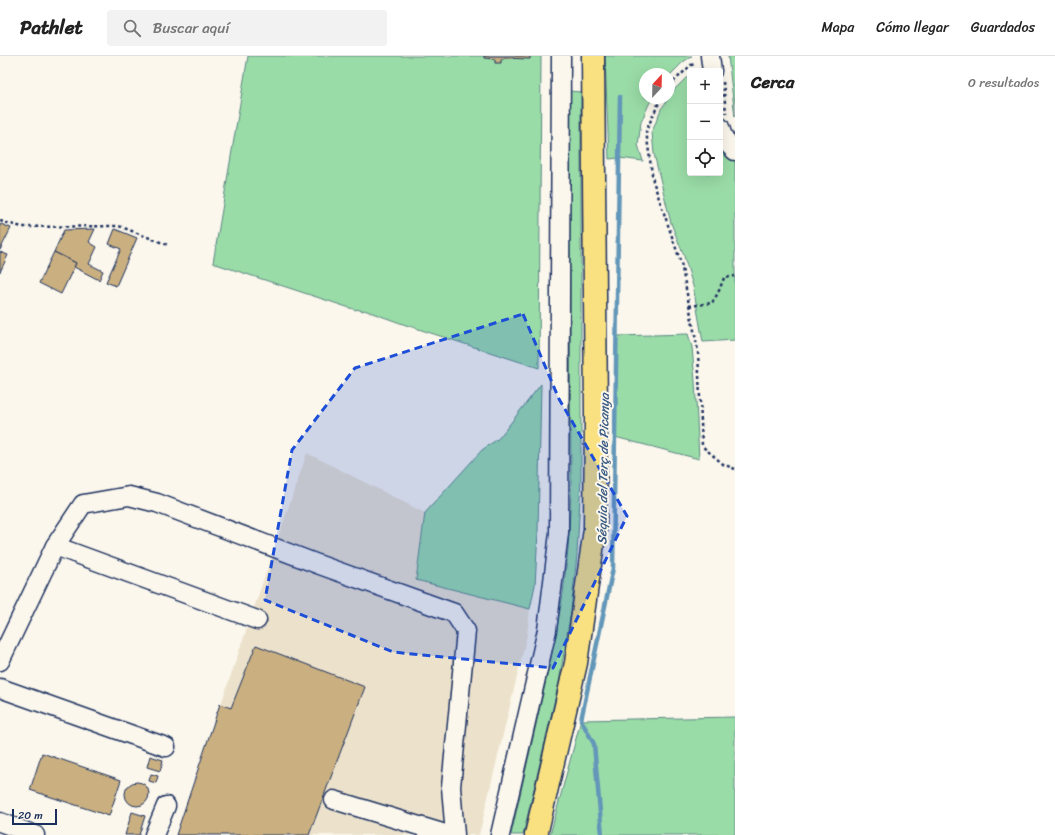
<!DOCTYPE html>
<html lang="es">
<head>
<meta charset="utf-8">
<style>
  :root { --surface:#fff; --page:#f2f2f2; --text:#222; --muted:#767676; --line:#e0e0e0 }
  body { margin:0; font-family:Sriracha,sans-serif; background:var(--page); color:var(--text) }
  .controls { position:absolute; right:12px; top:12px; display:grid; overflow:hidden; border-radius:4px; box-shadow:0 4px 16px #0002 }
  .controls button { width:36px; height:36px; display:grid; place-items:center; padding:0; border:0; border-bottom:1px solid var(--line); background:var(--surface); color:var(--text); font:20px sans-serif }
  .compass { position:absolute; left:639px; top:12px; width:36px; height:36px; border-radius:50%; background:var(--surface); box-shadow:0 4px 16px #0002; rotate:22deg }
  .scale { position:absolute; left:12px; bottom:10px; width:45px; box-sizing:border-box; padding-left:4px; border:2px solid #1b2f5e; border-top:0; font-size:11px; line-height:14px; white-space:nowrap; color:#1b2f5e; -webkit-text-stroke:3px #fbf7ec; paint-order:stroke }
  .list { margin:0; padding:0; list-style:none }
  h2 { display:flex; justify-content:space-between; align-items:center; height:52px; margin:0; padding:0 16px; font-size:17px }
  h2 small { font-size:13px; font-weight:400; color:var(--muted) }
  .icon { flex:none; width:22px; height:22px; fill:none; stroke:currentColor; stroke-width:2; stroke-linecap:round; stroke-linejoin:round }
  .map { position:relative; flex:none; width:735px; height:779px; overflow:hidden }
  header { display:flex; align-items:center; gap:24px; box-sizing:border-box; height:56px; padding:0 20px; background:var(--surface); border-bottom:1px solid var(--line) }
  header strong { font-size:19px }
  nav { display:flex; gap:22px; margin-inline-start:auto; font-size:14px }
  .search { width:280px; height:36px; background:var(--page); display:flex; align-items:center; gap:10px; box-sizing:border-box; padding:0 14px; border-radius:4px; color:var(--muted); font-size:15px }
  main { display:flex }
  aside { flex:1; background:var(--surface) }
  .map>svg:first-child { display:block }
  .built { fill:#ece2cc }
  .green { fill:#9adca7; stroke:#5a8682 }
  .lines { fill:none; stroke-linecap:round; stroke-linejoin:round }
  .stream { stroke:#6497b9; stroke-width:4.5 }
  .building { fill:#cab080; stroke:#1b2f5e }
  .minor-casing { stroke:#1b2f5e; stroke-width:21 }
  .major-casing { stroke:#1b2f5e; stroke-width:25 }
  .path { stroke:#1b2f5e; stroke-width:2.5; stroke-dasharray:3 3; stroke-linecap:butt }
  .minor { stroke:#fbf7ec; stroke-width:18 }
  .major { stroke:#f9e181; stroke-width:22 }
  .marked { fill:#1d4ed8; fill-opacity:0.2; stroke:#1d4ed8; stroke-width:3; stroke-dasharray:8 5; stroke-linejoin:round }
  .labels { text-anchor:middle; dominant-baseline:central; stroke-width:4; stroke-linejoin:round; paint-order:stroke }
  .water-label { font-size:13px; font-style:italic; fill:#395a84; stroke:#fbf7ec }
</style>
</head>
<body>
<header>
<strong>Pathlet</strong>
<div class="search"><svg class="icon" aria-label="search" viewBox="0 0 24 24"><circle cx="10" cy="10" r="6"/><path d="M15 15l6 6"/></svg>Buscar aquí</div>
<nav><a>Mapa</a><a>Cómo llegar</a><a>Guardados</a></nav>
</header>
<main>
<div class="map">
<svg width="735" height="779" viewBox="0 0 735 779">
  <rect width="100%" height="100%" fill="#fbf7ec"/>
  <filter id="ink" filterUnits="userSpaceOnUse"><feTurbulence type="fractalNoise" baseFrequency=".025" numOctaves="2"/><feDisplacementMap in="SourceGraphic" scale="8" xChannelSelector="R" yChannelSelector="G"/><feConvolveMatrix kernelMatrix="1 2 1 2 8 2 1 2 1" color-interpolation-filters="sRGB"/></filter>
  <g filter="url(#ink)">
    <!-- built -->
    <path class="built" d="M307,397L425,457L416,524L530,553L527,579L479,779H176Z"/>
    <!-- green -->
    <g class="green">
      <path d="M248,0H541L539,312L403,268L364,254L363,255L356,253V254L213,207Z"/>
      <path d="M605,0H692L683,6L669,20V18H645V42H653L649,48L641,66L638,89L643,105L619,102L609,103Z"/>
      <path d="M728,0H735V61Z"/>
      <path d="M688,20H690V117H720V92L735,105V284L703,286L693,230L684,200L671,167L654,98L652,76L661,53L669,42L674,34Z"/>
      <path d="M569,35L581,36V423L577,499L571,555L559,626L523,779H511L550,607L563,538L568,494L571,437Z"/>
      <path d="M688,278L692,291L695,325L699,403L615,381L617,280Z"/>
      <path d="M541,328L538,476L535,529L530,553L416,524L425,457L482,394L499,382Z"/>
      <path d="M735,661V779H550L581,664Z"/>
    </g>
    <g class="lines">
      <!-- stream -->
      <path class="stream" d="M602,779L594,688L581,664L613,512L620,41"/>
    </g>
    <!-- building -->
    <g class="building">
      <path d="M484,0H530V3L504,2V3H501V7H495V3L484,2Z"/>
      <path d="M1,168L11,172L0,194V169Z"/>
      <path d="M95,173L89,186L97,191L89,208L103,215L99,224L74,211L76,207L54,196L64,174Z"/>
      <path d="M115,173L137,182L116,230L106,226L121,193L109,188Z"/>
      <path d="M0,196L8,199L0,216Z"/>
      <path d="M54,196L76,207L61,238L39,227Z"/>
      <path d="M256,589L365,631L309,779H176L220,648L231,652Z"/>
      <path d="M42,697L121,724L109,760L30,734Z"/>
      <path d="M150,700L163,704L160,715L147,711Z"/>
      <path d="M151,718L158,720L156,727L149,725Z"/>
      <circle cx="137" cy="738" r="12"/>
      <path d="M132,756L145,760L139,779H125Z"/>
    </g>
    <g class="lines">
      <!-- minor casing -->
      <g class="minor-casing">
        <g id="minor">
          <path d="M710,0L712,15"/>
          <path d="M720,71C722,81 727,88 735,95"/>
          <path d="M55,490L257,564"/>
          <path d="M0,605L55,490L83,448L129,440L157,447L320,509L454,557L466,575L451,731L455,779"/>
          <path d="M0,632L166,691"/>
          <path d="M334,744L449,779"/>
          <path d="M0,766L35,779"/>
          <path d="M154,779L166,750"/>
          <path d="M500,779L547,574L559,477L561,0"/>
        </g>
      </g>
      <!-- major casing -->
      <g class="major-casing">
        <path id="major" d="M536,779L576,607L595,473L596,360L593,0"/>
      </g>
      <!-- path -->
      <g class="path">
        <path d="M723,26L726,57"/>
        <path d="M669,30L691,9L696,8"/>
        <path d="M661,42L646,75L653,125L681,207L698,295L702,390L723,408L735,413"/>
        <path d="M0,165L22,171L119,170L168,189"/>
        <path d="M689,250L712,247L718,237L724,222L735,220"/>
      </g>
      <!-- minor -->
      <use href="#minor" class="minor"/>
      <!-- major -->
      <use href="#major" class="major"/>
    </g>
  </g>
  <!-- marked area -->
  <path class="marked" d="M523,258L559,343L627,460L553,612L393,596L265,544L292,394L355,312Z"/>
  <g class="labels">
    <!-- water labels -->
    <g class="water-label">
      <text transform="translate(603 413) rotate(-89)">Séquia del Terç de Picanya</text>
    </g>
  </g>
</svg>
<div class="controls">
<button>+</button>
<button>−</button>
<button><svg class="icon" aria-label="locate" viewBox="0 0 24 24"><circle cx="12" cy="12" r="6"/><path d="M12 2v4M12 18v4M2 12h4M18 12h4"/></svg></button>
</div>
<svg class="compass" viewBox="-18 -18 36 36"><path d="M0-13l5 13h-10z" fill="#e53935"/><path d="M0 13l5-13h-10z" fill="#767676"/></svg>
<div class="scale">20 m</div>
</div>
<aside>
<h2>Cerca<small>0 resultados</small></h2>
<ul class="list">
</ul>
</aside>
</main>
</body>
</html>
